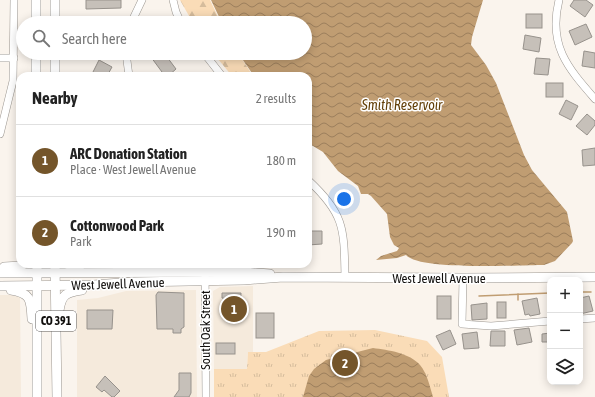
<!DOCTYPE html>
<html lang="en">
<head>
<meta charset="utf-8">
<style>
  :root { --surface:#fff; --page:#f6f6f6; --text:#222; --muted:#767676; --line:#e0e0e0; --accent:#74552a }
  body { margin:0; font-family:"Asap Condensed",sans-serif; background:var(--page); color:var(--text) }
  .controls { position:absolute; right:12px; bottom:12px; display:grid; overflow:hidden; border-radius:8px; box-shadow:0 2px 10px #0003 }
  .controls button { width:36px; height:36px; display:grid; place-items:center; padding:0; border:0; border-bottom:1px solid var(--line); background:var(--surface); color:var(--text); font:20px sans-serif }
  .you { position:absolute; left:344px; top:199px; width:14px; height:14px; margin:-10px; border:3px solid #fff; border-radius:50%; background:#1a73e8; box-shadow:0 0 0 6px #1a73e833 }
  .badge { display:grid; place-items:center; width:26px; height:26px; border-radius:50%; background:var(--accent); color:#fff; font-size:13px; font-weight:700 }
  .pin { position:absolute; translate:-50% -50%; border:2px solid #fff; box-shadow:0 1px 4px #0006 }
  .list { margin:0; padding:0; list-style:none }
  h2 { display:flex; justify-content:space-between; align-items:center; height:52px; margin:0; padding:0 16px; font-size:17px }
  h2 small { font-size:13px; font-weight:400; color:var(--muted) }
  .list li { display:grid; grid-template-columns:26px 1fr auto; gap:12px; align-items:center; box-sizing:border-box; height:72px; padding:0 16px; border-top:1px solid var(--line) }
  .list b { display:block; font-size:15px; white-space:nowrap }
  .list p { margin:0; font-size:13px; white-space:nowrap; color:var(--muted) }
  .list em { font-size:13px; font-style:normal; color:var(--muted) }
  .icon { flex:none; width:22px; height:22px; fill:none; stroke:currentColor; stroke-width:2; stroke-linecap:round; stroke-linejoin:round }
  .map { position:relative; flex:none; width:595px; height:397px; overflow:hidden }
  .search { position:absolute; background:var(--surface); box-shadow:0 2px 10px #0003; left:16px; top:16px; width:296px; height:44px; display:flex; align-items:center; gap:10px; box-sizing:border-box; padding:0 14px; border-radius:22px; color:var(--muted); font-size:15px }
  .panel { position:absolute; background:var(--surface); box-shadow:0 2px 10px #0003; left:16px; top:72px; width:296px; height:196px; border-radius:12px }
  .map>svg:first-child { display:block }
  .built { fill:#f5eadc }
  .forest { fill:url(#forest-firs) }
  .park { fill:url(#park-tufts) }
  .water { fill:url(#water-waves) }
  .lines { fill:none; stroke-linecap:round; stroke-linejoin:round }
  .stream { stroke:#c09d72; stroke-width:1.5 }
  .building { fill:#c6c0b9; stroke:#97928c }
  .minor-casing { stroke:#9b9690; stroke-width:8 }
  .major-casing { stroke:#9b9690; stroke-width:10 }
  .minor { stroke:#fff; stroke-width:7 }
  .major { stroke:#fff; stroke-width:9 }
  .labels { text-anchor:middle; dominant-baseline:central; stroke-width:3; stroke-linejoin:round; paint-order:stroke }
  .shield { fill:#fff; stroke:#585655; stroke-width:1 }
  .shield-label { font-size:12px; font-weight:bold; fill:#100e0c }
  .street-label { font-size:13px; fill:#100e0c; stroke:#fff }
  .water-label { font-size:14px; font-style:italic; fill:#634009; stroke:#fff }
</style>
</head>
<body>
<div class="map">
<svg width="595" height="397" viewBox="0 0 595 397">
  <defs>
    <pattern id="forest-firs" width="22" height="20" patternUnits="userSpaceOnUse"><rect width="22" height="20" fill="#fadcb7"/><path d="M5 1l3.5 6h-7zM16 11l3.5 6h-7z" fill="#d5bc9c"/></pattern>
    <pattern id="park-tufts" width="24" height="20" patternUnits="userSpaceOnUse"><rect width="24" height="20" fill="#fadcb7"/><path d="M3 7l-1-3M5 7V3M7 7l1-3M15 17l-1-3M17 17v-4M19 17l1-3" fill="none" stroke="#d5bc9c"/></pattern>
    <pattern id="water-waves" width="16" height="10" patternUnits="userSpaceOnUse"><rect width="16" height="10" fill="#c09d72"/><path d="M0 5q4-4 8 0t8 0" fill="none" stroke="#9b7e5c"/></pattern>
  </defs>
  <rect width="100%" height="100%" fill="#faf4ed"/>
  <!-- built -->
  <g class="built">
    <path d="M132,264H198L194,266H151Z"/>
    <path d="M253,286V352H248L247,369H214L213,291L220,287Z"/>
    <path d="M196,290L197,397H77V300L98,298L126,291Z"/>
    <path d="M0,295H10L20,297L21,397H0Z"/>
  </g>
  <!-- forest -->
  <g class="forest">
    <path d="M180,0H210L221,23H193Z"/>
    <path d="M213,53H238L253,76H232Z"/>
  </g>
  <!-- park -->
  <path class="park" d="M375,330L427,341L442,357L449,397H214V369H247L248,352H266L319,331Z"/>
  <!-- water -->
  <g class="water">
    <path d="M211,0H483L472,37L471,45L486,65L496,83L524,155L532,170L567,212L573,241L572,243L555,261L544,265C520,265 420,271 406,255L397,258L376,260L381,256L397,251L399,248L394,245L390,237L387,214L371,196L368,194H361L358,186L338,171L323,152L308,143V76H254L238,53H305V23H222Z"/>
    <path d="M373,348C388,350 410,353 420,365C427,373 430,387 433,397H303L309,376L314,369L326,360Z"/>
  </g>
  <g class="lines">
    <!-- stream -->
    <g class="stream">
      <path d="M580,292H591"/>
      <path d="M479,296L550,293"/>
      <path d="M518,300V294"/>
    </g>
  </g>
  <!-- building -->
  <g class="building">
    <path d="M86,0H121V8L86,9Z"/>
    <path d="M574,0H586L593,5L585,17L570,6Z"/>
    <rect x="526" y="14" width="16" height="14"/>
    <rect x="97" y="18" width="14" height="5"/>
    <path d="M586,24L592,37L575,45L569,31Z"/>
    <path d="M525,35L541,38L539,52L523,49Z"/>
    <path d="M584,51L595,53V68L582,66Z"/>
    <path d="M148,53H164L176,69L168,76H157L162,72Z"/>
    <path d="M536,58L550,59L548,75L534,74Z"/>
    <path d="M99,60L112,67L107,76H91Z"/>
    <rect x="546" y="83" width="17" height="14"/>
    <path d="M566,100L578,106L571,120L559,114Z"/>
    <path d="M587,114L595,121V125L587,135L576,126Z"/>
    <path d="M595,148V165L583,166L582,150Z"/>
    <path d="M308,231H322V244L308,245Z"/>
    <path d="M158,292L184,293V327L181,329V333H173V329H157L156,295Z"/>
    <path d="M222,293H241L240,313H227V299L222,298Z"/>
    <rect x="437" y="296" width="14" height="23"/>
    <path d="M589,296L593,311L580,314V298Z"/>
    <path d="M537,298L540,314L530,316L529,314L525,315L522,301Z"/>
    <rect x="497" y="302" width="9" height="16"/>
    <path d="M487,303V319L472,320L471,305Z"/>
    <path d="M87,310H113L112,329H87Z"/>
    <rect x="256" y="313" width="18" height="25"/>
    <path d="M529,328L532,342L517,345L514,330Z"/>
    <path d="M450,330L456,344L443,350L436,336Z"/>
    <path d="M491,331H505V346H490Z"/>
    <path d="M477,332L479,348L464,349L462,334Z"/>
    <path d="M550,333V342H542V334Z"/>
    <rect x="216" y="343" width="19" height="11"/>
    <path d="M179,373H191V393L189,397H174L179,390Z"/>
    <path d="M105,376L120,391L114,397H112L104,390L102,392L96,387Z"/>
  </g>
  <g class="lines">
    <!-- minor casing -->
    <g class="minor-casing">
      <g id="minor">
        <path d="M173,0L176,12L181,23"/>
        <path d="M559,0C548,45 567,67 595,99"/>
        <path d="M131,23L142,0"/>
        <path d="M126,53L129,76"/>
        <path d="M204,53L222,76"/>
        <path d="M0,58H14"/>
        <path d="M0,134L13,81L14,0"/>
        <path d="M308,180C345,214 344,229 345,277"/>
        <path d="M205,264L206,397"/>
        <path d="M463,278L462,324L491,326L550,321"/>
        <path d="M580,319L595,318"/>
      </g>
    </g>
    <!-- major casing -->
    <g class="major-casing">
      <g id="major">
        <path d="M36,0V23"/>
        <path d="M55,0V23"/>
        <path d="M36,53V76"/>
        <path d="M55,53V76"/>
        <path d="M37,264V397"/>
        <path d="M55,264L57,397"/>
        <path d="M67,264L80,271"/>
        <path d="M4,267L21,266L24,264"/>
        <path d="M0,273L244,272L270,274"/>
        <path d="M0,286L94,285L134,282L244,280L283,277L463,278L595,277"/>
        <path d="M11,290C31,293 31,300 32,319"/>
        <path d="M59,311C61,294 67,292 82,290"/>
      </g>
    </g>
    <!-- minor -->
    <use href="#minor" class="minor"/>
    <!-- major -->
    <use href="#major" class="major"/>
  </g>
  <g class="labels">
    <!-- shield labels -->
    <rect class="shield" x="36" y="311" width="40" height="20" rx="3"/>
    <g class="shield-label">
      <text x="56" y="321">CO 391</text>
    </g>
    <!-- street labels -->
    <g class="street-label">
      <text x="439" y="278">West Jewell Avenue</text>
      <text transform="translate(118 284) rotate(-2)">West Jewell Avenue</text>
      <text transform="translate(205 330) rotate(-90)">South Oak Street</text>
    </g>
    <!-- water labels -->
    <g class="water-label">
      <text x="402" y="105">Smith Reservoir</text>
    </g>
  </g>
</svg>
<div class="controls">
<button>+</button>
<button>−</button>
<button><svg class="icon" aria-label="layers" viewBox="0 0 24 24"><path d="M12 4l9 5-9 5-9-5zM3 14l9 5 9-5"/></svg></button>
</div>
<div class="you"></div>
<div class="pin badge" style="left:234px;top:309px">1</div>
<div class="pin badge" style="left:345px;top:363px">2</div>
<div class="search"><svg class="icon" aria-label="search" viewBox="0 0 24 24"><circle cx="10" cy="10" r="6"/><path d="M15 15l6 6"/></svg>Search here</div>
<section class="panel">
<h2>Nearby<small>2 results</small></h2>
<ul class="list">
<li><span class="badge">1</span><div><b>ARC Donation Station</b><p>Place · West Jewell Avenue</p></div><em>180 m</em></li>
<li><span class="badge">2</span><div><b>Cottonwood Park</b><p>Park</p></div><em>190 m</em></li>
</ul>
</section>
</div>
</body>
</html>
